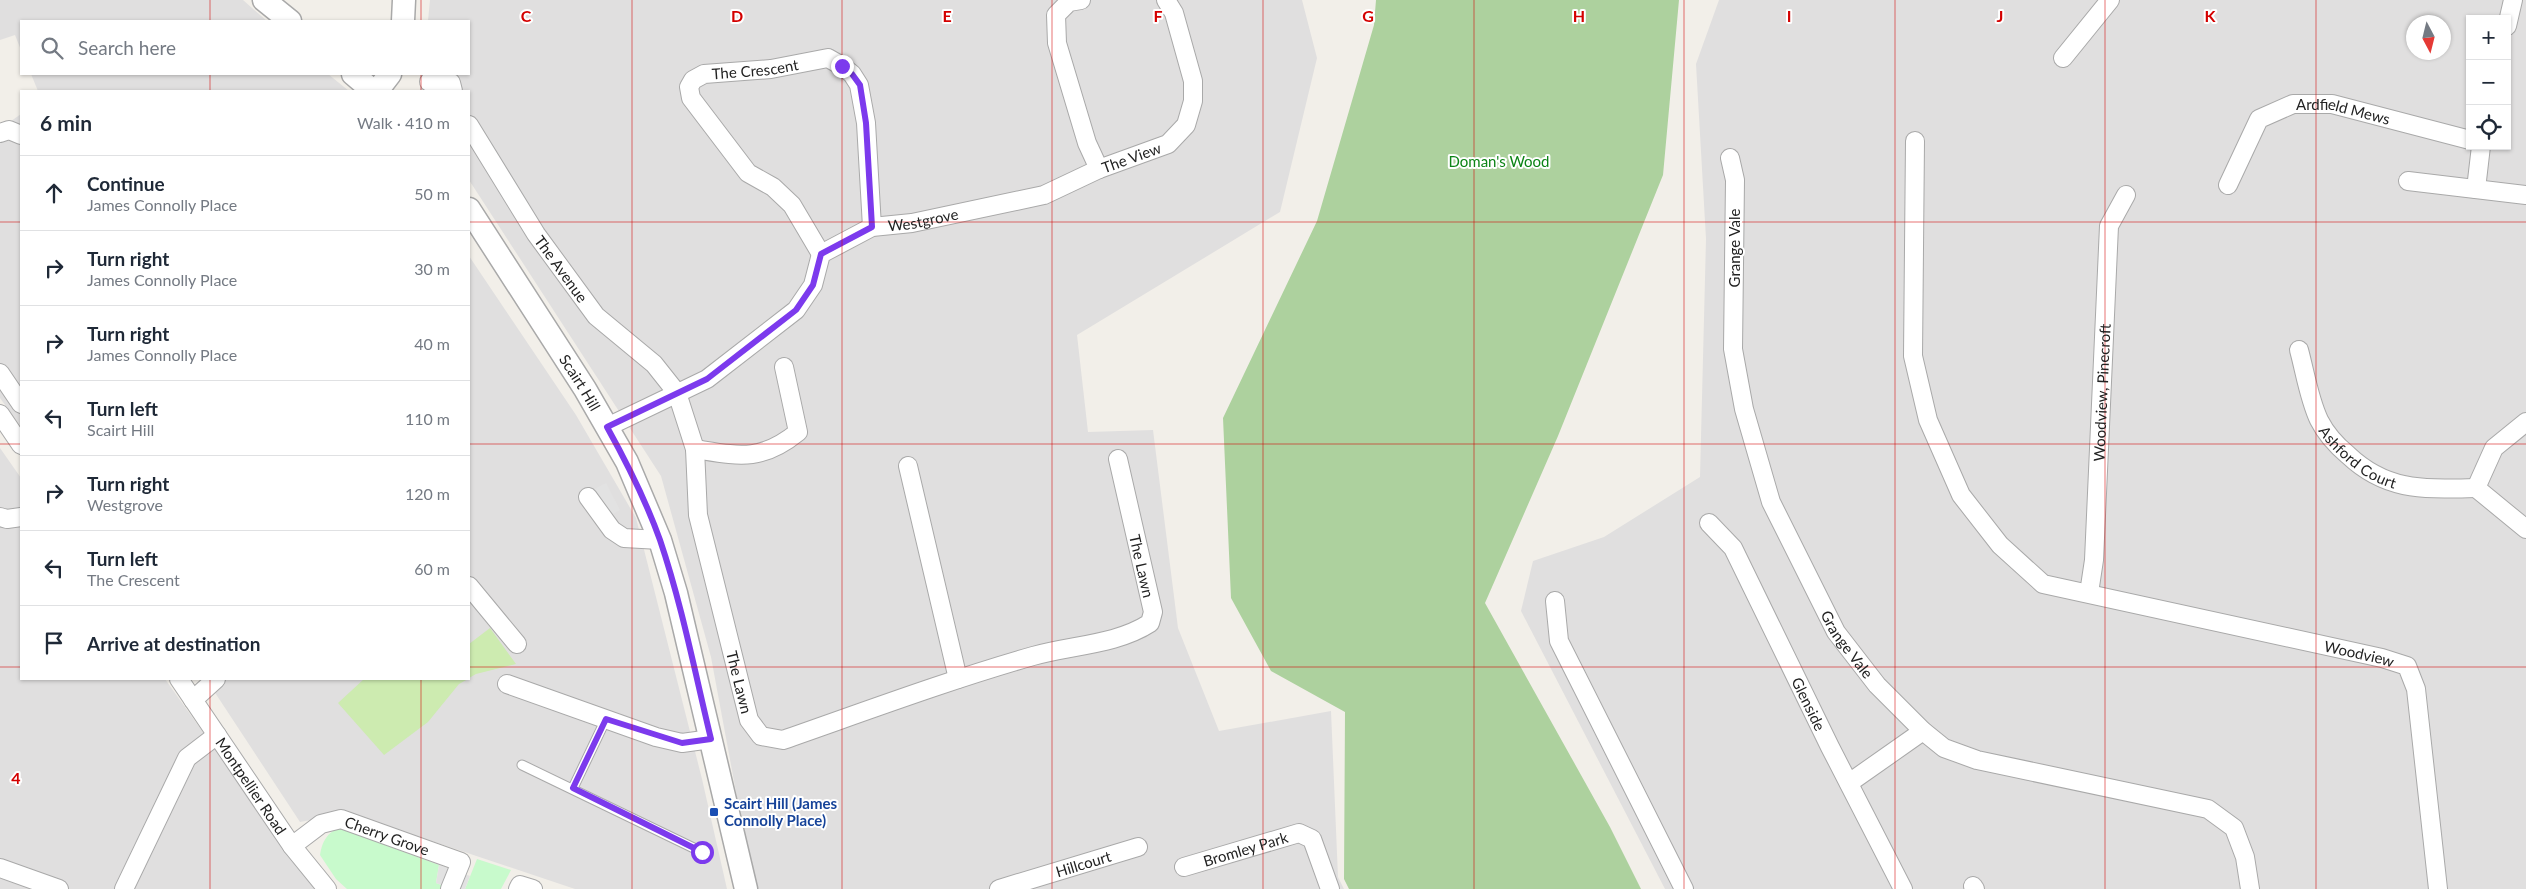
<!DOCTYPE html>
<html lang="en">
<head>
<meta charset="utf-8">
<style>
  :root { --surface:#fff; --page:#f6f6f7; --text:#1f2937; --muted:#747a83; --line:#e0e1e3 }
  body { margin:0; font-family:Lato,sans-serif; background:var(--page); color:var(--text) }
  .controls { position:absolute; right:15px; top:15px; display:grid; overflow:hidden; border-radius:0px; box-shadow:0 1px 4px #0004 }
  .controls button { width:45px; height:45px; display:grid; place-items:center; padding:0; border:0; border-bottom:1px solid var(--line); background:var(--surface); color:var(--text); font:25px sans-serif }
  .compass { position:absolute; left:2406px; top:15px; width:45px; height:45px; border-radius:50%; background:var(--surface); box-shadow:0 1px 4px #0004; rotate:173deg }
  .stop { position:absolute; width:15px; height:15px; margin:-11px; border:4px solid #7c3aed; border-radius:50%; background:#fff }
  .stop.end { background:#7c3aed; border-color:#fff; box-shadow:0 1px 5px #0008 }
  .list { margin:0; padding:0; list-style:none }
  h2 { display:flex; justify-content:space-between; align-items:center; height:65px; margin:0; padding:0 20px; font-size:21px }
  h2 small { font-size:16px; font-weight:400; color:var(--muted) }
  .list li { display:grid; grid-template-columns:32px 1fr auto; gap:15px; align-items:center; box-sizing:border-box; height:75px; padding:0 20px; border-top:1px solid var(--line) }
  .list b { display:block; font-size:19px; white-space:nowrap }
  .list p { margin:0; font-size:16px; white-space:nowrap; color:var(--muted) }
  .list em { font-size:16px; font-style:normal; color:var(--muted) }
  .icon { flex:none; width:28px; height:28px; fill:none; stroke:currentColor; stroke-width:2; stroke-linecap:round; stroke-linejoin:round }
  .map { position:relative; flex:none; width:2526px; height:889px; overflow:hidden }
  .search { position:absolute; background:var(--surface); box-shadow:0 1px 4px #0004; left:20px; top:20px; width:450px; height:55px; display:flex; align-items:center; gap:12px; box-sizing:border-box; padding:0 18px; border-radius:0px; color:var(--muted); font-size:19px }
  .panel { position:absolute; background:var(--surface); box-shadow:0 1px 4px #0004; left:20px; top:90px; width:450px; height:590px; border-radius:0px }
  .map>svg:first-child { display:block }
  .residential { fill:#e0dfdf; fill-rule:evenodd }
  .grass { fill:#cdebb0 }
  .forest { fill:#add19e }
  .park { fill:#c8facc }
  .parking { fill:#e2e2e2 }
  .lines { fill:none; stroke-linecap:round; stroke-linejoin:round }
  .service-casing { stroke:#a9a9a9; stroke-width:11 }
  .minor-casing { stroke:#a9a9a9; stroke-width:20 }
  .tertiary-casing { stroke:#a9a9a9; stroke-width:25 }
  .service { stroke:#fff; stroke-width:9 }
  .minor { stroke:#fff; stroke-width:18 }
  .tertiary { stroke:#fff; stroke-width:22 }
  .route { stroke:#7c3aed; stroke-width:6 }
  .grid { fill:none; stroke:#d40000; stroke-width:1; stroke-opacity:0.55 }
  .transit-dot { fill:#1a4fb4; stroke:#fff; stroke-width:2 }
  .labels { text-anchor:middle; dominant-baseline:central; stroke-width:4; stroke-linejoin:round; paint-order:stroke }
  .street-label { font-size:15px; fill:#222; stroke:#fff }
  .park-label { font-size:15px; fill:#0c8416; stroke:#fff }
  .transit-label { font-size:15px; font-weight:bold; fill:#164399; stroke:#fff; text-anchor:start }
  .grid-label { font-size:16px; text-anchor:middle; font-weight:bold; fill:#d40000; stroke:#fff; stroke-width:4; stroke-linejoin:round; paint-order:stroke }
</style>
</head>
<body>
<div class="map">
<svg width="2526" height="889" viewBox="0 0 2526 889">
  <rect width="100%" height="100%" fill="#f2efe9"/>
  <!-- residential -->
  <g class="residential">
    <path d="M0,0H243L267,21H21V50L15,35L0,40Z"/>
    <path d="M430,0H1302L1317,58L1280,212L1077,335L1088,432L1153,430L1178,628L1219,731L1331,711L1338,877L1344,889H754L711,657L661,476L469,180V91H420L422,74H469V21H428Z"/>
    <path d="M1719,0H2526V889H1665L1521,611L1533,561L1604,537L1700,477L1706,239L1696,64ZM2470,19H2507V146H2470ZM2414,22H2444V52H2414Z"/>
    <path d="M31,74H328L349,91H38Z"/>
    <path d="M21,114V427L0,398V129Z"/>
    <path d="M469,256L576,415L636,518L702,779L727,889H575L348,813L300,822L206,679H469Z"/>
    <path d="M0,448L21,478V679H165L315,889H0Z"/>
  </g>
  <!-- grass -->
  <g class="grass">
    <path d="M490,628L516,664L476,674L469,678V644Z"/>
    <path d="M364,679H468L459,684L428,722L384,755L338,703Z"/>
  </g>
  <!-- forest -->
  <path class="forest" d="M1376,0H1679L1663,175L1558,436L1485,603L1610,827L1641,889H1349L1344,879L1345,712L1271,671L1231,598L1223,418L1317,221L1374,25Z"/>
  <!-- park -->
  <g class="park">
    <path d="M340,828L439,865L436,883L453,889H347L336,879L320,855C322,842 327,832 340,828Z"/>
    <path d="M477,859L511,870L501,889H465Z"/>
  </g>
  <!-- parking -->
  <g class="parking">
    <path d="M606,483L620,510L607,517L593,490Z"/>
    <path d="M439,865L470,876L465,889H453L436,883Z"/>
  </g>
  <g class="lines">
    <!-- service casing -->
    <g class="service-casing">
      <g id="service">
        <path d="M522,765L702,852"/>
        <path d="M573,788L606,719"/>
      </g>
    </g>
    <!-- minor casing -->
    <g class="minor-casing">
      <g id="minor">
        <path id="s1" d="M1081,0L1069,2L1056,15L1057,43L1087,143L1099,169L1168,144L1186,125L1193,101V81L1174,13L1166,0"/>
        <path d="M2507,26L2513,0"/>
        <path d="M2063,58L2110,0"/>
        <path d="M429,82L451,83L453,91"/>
        <path id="s2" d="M469,125L536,234L596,316L654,364L677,393L695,449L698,515L749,720L761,736L783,740C866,711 949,680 1033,656C1071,645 1116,645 1150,623L1153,612L1118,459"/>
        <path d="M0,133L9,130L21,135"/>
        <path id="s3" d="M1915,141L1913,356L1928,420L1961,495L2000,545L2043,584L2382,658L2407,666L2416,689L2438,889"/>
        <path id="s4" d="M1730,158L1735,180L1733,349L1744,409L1771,502L1836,632L1877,685L1923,731L1944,748L1977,760L2208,809L2234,828L2245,857L2250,889"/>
        <path d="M2408,181L2526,195"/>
        <path id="s5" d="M2228,185L2259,119L2293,104H2332L2470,140"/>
        <path d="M2476,189L2481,146"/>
        <path id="s6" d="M821,254L792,205L773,187L748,173L691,98L689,87L693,80L704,74L771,69L828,58L842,66L852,74L859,85L866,123L872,227"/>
        <path id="s7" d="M2299,350C2305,372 2309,399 2319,420C2326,434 2336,445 2348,455C2387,492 2425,489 2476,488"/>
        <path d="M0,373L21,404"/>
        <path d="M0,414L21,445"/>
        <path d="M2526,422L2494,448L2476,488L2526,529"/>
        <path id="s8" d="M607,427L707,379L796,310L813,285L821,254L872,227L912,223L1044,195L1099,169"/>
        <path d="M695,449C739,456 761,462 798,432L784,367"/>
        <path d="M908,466L958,679"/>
        <path d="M588,497L612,530L624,538L660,540"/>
        <path d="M0,517L7,519L21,517"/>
        <path id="s9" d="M1709,523L1733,548L1830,747L1903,889"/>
        <path d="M469,586L517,644"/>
        <path id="s10" d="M2089,593L2094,560L2109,226L2126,195"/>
        <path d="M1555,601L1559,641L1684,889"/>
        <path id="s11" d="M179,679L292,846L327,889"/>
        <path d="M507,684L656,737L682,743L711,739"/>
        <path d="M193,700L216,679"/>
        <path d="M1849,783L1923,731"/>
        <path id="s12" d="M292,846L321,824L341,819L461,862L450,889"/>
        <path id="s13" d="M1184,867L1299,833L1312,839L1330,889"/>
        <path d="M0,868L59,889"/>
        <path d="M1973,886L1975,889"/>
        <path d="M124,889L187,758L217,735"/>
        <path d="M518,889L520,885L533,889"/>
        <path id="s14" d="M999,889L1138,847"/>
      </g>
    </g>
    <!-- tertiary casing -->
    <g class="tertiary-casing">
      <g id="tertiary">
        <path d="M264,0L290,21"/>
        <path d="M403,21L404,0"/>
        <path d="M353,74L373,91"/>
        <path d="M377,91L390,74"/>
        <path id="s15" d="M469,209L585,389L627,462L660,540L676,593L746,889"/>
      </g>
    </g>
    <!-- service -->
    <use href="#service" class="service"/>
    <!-- minor -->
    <use href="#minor" class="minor"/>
    <!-- tertiary -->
    <use href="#tertiary" class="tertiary"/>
  </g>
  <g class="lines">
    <!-- route -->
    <path class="route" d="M702,852L573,788L606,719L682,743L711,739C695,673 682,605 660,540C646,501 627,463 607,427L707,379L796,310L813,285L821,254L872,227L866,123L860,85L852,74L842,66"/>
  </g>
  <!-- grid -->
  <path class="grid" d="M210,0V21M421,0V21M632,0V889M842,0V889M1052,0V889M1263,0V889M1474,0V889M1684,0V889M1895,0V889M2105,0V889M2316,0V889M210,74V91M421,74V91M0,222H21M469,222H2526M0,444H21M469,444H2526M0,667H21M469,667H2526M210,679V889M421,679V889"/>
  <!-- markers -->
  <rect class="transit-dot" x="709" y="807" width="10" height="10" rx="2.5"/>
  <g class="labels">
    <!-- street labels -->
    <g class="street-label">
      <text stroke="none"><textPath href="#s6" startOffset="289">The Crescent</textPath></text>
      <text stroke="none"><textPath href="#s5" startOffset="161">Ardfield Mews</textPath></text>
      <text stroke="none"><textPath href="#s1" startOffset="226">The View</textPath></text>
      <text stroke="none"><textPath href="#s8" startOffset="395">Westgrove</textPath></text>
      <text transform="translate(1734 248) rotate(-90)">Grange Vale</text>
      <text stroke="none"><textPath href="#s2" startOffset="171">The Avenue</textPath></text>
      <text stroke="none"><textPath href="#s15" startOffset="206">Scairt Hill</textPath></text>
      <text stroke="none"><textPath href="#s10" startOffset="201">Woodview, Pinecroft</textPath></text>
      <text stroke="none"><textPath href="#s7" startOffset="128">Ashford Court</textPath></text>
      <text transform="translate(1142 566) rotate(77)">The Lawn</text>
      <text stroke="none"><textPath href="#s4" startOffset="511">Grange Vale</textPath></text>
      <text stroke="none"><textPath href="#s3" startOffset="808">Woodview</textPath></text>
      <text stroke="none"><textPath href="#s2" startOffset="639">The Lawn</textPath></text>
      <text stroke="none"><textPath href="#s9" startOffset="208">Glenside</textPath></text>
      <text stroke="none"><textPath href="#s11" startOffset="129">Montpellier Road</textPath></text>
      <text stroke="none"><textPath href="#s12" startOffset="106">Cherry Grove</textPath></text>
      <text stroke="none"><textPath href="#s13" startOffset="64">Bromley Park</textPath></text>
      <text stroke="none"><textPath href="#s14" startOffset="88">Hillcourt</textPath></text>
    </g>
    <!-- park labels -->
    <g class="park-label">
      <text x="1499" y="161">Doman's Wood</text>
    </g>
    <!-- transit labels -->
    <g class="transit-label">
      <text x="724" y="803">Scairt Hill (James<tspan x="724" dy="17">Connolly Place)</tspan></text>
    </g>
  </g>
  <g class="grid-label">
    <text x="526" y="22">C</text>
    <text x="737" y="22">D</text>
    <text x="947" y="22">E</text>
    <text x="1158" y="22">F</text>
    <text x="1368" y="22">G</text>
    <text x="1579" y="22">H</text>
    <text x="1789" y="22">I</text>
    <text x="2000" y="22">J</text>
    <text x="2210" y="22">K</text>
    <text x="16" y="784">4</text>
  </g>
</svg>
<div class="controls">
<button>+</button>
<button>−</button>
<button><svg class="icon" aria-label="locate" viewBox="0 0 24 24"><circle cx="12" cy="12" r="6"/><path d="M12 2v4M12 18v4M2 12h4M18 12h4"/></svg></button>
</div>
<svg class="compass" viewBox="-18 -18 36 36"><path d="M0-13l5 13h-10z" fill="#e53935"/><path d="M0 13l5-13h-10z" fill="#747a83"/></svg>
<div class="stop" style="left:702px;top:852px"></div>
<div class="stop end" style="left:842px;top:66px"></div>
<div class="search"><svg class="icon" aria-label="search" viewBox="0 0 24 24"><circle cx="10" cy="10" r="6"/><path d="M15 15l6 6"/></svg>Search here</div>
<section class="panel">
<h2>6 min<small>Walk · 410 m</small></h2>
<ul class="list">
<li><svg class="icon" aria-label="ahead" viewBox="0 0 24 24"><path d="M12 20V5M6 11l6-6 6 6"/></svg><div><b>Continue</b><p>James Connolly Place</p></div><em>50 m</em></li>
<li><svg class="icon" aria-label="right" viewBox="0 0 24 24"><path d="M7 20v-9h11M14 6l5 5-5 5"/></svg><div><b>Turn right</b><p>James Connolly Place</p></div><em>30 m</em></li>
<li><svg class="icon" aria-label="right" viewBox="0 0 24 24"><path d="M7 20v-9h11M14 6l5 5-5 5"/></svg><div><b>Turn right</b><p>James Connolly Place</p></div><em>40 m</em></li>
<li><svg class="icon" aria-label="left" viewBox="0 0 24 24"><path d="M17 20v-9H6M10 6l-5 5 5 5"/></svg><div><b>Turn left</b><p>Scairt Hill</p></div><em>110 m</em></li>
<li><svg class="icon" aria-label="right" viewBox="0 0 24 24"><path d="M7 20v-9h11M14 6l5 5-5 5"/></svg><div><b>Turn right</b><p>Westgrove</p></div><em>120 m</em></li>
<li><svg class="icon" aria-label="left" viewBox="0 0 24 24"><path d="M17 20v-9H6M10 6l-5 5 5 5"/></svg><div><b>Turn left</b><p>The Crescent</p></div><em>60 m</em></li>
<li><svg class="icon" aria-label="arrive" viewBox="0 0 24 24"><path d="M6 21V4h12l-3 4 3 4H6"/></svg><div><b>Arrive at destination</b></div></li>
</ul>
</section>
</div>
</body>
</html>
